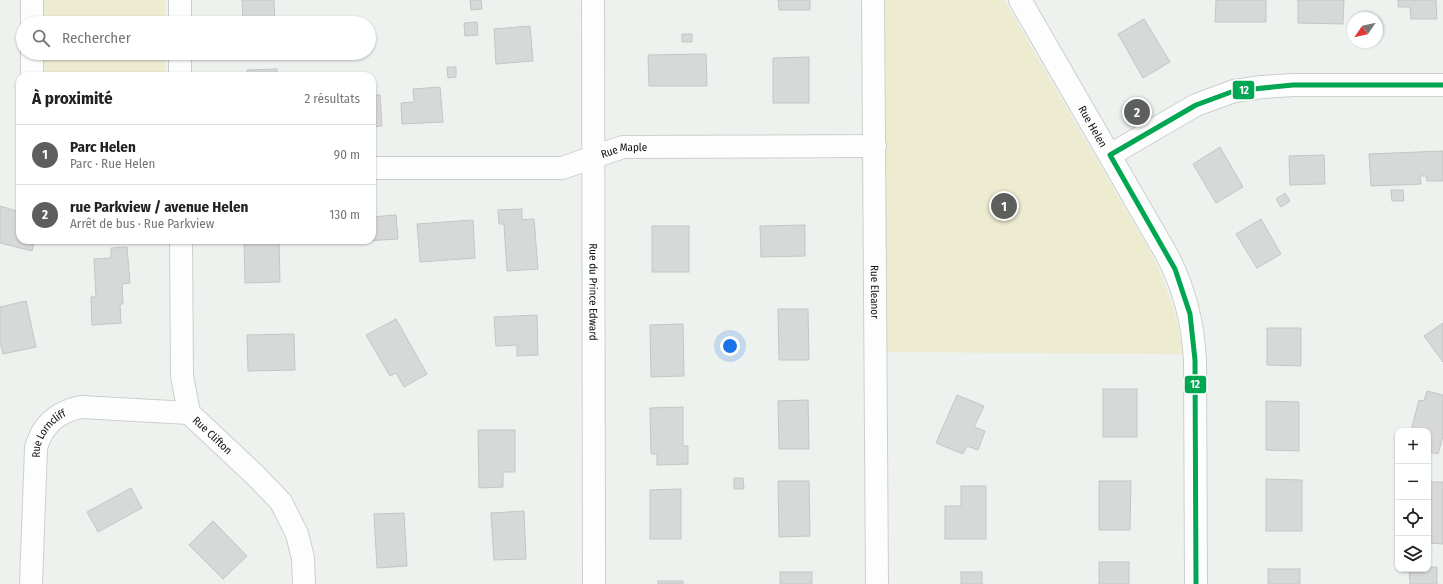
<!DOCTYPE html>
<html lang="fr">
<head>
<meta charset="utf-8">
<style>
  :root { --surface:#fff; --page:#f6f6f6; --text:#222; --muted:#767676; --line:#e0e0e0; --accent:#5c5f5c }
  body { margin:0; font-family:"Fira Sans Condensed",sans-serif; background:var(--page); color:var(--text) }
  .controls { position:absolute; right:12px; bottom:12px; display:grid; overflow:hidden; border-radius:8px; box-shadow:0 1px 3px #0004 }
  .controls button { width:36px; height:36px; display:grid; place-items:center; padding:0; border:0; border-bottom:1px solid var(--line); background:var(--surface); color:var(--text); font:20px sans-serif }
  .compass { position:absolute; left:1347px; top:12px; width:36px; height:36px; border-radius:50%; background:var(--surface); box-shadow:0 1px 3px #0004; rotate:236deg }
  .you { position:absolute; left:730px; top:346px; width:14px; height:14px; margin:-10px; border:3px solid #fff; border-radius:50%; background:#1a73e8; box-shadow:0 0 0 6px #1a73e833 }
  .badge { display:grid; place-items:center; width:26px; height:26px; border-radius:50%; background:var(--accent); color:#fff; font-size:13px; font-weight:700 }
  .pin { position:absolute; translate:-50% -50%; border:2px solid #fff; box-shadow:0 1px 4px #0006 }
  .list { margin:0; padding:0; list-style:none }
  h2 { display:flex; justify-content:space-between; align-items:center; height:52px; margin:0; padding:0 16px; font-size:17px }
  h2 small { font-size:13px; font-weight:400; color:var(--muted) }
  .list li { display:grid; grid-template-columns:26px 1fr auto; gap:12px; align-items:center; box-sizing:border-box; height:60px; padding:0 16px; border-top:1px solid var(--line) }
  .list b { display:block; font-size:15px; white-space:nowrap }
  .list p { margin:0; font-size:13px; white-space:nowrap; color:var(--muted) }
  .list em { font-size:13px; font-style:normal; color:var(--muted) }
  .icon { flex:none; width:22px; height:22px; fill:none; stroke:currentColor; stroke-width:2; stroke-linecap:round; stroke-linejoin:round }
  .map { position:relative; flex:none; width:1443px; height:584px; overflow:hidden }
  .search { position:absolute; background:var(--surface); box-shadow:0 1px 3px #0004; left:16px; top:16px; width:360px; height:44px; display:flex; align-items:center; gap:10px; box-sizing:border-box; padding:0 14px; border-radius:22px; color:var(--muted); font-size:15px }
  .panel { position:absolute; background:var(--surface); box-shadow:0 1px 3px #0004; left:16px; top:72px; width:360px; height:172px; border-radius:12px }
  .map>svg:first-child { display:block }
  .green { fill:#edebd0 }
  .building { fill:#d6d9d7; stroke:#c3c7c4 }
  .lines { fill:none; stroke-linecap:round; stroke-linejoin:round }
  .minor-casing { stroke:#cdcfcd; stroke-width:24 }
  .minor { stroke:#fcfdfc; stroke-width:22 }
  .bus-1-casing { stroke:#fff; stroke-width:8 }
  .bus-1 { stroke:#00a651; stroke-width:5 }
  .labels { text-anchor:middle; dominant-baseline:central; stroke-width:3; stroke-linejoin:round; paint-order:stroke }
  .street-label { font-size:11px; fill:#0d100d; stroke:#fff }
  .line-badge { stroke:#fff; stroke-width:1.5 }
  .badge-label { font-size:11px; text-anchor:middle; font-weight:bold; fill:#fff }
</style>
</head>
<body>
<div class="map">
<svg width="1443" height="584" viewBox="0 0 1443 584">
  <rect width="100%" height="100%" fill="#eef2ee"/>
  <!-- green -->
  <g class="green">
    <rect x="44" y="0" width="121" height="23"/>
    <path d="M883,0H1004L1152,255C1168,289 1178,317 1183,354L886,352Z"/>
    <path d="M44,53H165V76H45Z"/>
  </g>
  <!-- building -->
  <g class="building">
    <path d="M242,0H274L275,23H243Z"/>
    <path d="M470,0H481L482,9L471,10Z"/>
    <path d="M778,0H810V10H779Z"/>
    <path d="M1216,0H1266V22H1215Z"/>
    <path d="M1298,0H1344L1343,24L1298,23Z"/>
    <path d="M1398,0H1436L1437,19H1411L1410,7H1398Z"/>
    <path d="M1144,19L1170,62L1143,78L1118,34Z"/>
    <path d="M477,22L478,35L465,36L464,23Z"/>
    <path d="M530,26L533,61L496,64L494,29Z"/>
    <rect x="682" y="34" width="10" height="8"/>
    <path d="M706,54L707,86H649L648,55Z"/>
    <path d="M809,57V103H773V58Z"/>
    <path d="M447,67H456V77L448,78Z"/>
    <path d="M277,69V76H247V70Z"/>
    <path d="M440,87L443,122L402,124L401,103L414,102L413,89Z"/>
    <path d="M372,95H380L382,126L372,127Z"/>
    <path d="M1220,147L1243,187L1216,203L1193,164Z"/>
    <path d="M1443,151V181H1427L1426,176H1420L1421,184L1371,186L1369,154Z"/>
    <path d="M1324,155L1325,184L1290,185L1289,156Z"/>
    <path d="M1391,190H1403L1404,201H1392Z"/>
    <path d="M1285,193L1290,201L1281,207L1276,199Z"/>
    <path d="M0,206L20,212V240H35L32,251L0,243Z"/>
    <path d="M522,209V220L534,219L538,269L507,271L504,224H499L498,210Z"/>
    <path d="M396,215L398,239L348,242V240H372V217Z"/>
    <path d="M1261,219L1281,254L1257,268L1236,234Z"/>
    <path d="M473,220L475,258L420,262L417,224Z"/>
    <path d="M805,225V256L761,257L760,226Z"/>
    <rect x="652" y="226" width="37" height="46"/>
    <path d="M244,240H279L280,282L245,283Z"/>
    <path d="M127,247L130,283L122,284L123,304H120L121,323L92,325L91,297H96L94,259L111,258V248Z"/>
    <path d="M26,301L36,347L3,354L0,342V307Z"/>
    <path d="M778,309H808L809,360H779Z"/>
    <path d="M537,315L538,355L517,356V345L496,346L494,317Z"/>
    <path d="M396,319L427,374L404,387L396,373L390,376L366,335Z"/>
    <path d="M1443,323V362L1424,336Z"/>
    <path d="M683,324L684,376L651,377L650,325Z"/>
    <path d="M1267,328H1301V366L1267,365Z"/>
    <path d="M294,334L295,370L248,371L247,335Z"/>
    <rect x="1103" y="389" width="34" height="48"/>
    <path d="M1427,391L1443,395V436L1438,454L1428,452V431H1411L1419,400L1424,401Z"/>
    <path d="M957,395L984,406L974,427L985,431L978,450L967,446L963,454L936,443Z"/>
    <path d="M808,400L809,449H779L778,401Z"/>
    <path d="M1266,401L1299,402V451L1266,450Z"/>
    <path d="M683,407V446H688V464L657,465V454H651L650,408Z"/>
    <path d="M478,430H515V472H503V487L479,488Z"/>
    <path d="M734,478H743L744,489H734Z"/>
    <path d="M1266,479L1302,480V531H1266Z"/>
    <path d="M778,481H809L810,536L779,537Z"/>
    <path d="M1099,481H1131L1130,530H1099Z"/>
    <path d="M1428,482H1443V544L1428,543Z"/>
    <path d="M961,486H986V539H945V506H961Z"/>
    <path d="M131,488L142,508L98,532L87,512Z"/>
    <path d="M681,489V539H650V490Z"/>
    <path d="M524,511L526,559L494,560L491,513Z"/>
    <path d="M404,513L407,566L377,568L374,514Z"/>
    <path d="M213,521L247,556L223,579L189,545Z"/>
    <rect x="1099" y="562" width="30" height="22"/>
    <path d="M1428,567H1437V584H1410L1409,569H1428Z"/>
    <rect x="1268" y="569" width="32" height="15"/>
    <rect x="780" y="572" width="32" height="12"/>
    <rect x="961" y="572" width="21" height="12"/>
    <rect x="658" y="581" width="25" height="3"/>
  </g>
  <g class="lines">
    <!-- minor casing -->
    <g class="minor-casing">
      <g id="minor">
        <path id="s1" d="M593,0L594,584"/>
        <path id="s2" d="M873,0L877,584"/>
        <path id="s3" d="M1020,0L1167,255C1185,289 1193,322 1195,360L1196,584"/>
        <path d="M32,23V0"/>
        <path d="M180,23V0"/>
        <path d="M32,76V53"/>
        <path d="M180,76V53"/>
        <path d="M1110,155L1196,105L1234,91L1262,87L1293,85H1443"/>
        <path id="s4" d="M376,168H562L623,147L875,146"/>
        <path id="s5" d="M181,240L182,376L189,413L256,476L281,502L297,534L303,558L304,584"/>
        <path id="s6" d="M31,584L36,448C42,425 57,412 81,407L189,413"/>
      </g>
    </g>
    <!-- minor -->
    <use href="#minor" class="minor"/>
    <!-- bus-1 casing -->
    <g class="bus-1-casing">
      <path id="bus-1" d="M1196,584L1195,360L1190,314L1175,269L1110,155L1196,105L1234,91L1293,85H1443"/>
    </g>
    <!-- bus-1 -->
    <use href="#bus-1" class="bus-1"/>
  </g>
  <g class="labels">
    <!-- street labels -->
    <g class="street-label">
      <text stroke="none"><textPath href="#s3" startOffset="146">Rue Helen</textPath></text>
      <text stroke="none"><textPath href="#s4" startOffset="251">Rue Maple</textPath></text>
      <text stroke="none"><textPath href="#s1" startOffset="292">Rue du Prince Edward</textPath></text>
      <text stroke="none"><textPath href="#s2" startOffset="292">Rue Eleanor</textPath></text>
      <text stroke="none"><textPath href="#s5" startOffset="206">Rue Clifton</textPath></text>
      <text stroke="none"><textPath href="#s6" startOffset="155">Rue Lorncliff</textPath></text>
    </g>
  </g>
  <g class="line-badge">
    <rect x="1232" y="80" width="23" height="20" rx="4" fill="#00a651"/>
    <rect x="1184" y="375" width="23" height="19" rx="4" fill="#00a651"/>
  </g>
  <g class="badge-label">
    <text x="1244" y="94">12</text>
    <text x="1195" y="388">12</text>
  </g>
</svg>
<div class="controls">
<button>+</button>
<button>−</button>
<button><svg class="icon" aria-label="locate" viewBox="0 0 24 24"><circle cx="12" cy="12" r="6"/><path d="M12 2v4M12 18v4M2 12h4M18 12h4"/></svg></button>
<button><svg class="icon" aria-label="layers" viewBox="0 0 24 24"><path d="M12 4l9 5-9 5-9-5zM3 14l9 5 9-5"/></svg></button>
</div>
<svg class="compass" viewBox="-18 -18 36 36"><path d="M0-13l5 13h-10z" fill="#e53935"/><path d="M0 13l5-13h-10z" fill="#767676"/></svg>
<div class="you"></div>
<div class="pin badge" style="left:1004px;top:206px">1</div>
<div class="pin badge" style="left:1137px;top:112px">2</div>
<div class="search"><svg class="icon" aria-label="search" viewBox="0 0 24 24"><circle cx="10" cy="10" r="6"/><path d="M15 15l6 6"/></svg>Rechercher</div>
<section class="panel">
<h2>À proximité<small>2 résultats</small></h2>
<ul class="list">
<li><span class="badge">1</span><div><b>Parc Helen</b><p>Parc · Rue Helen</p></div><em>90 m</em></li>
<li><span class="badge">2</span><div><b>rue Parkview / avenue Helen</b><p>Arrêt de bus · Rue Parkview</p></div><em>130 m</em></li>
</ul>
</section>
</div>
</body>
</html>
